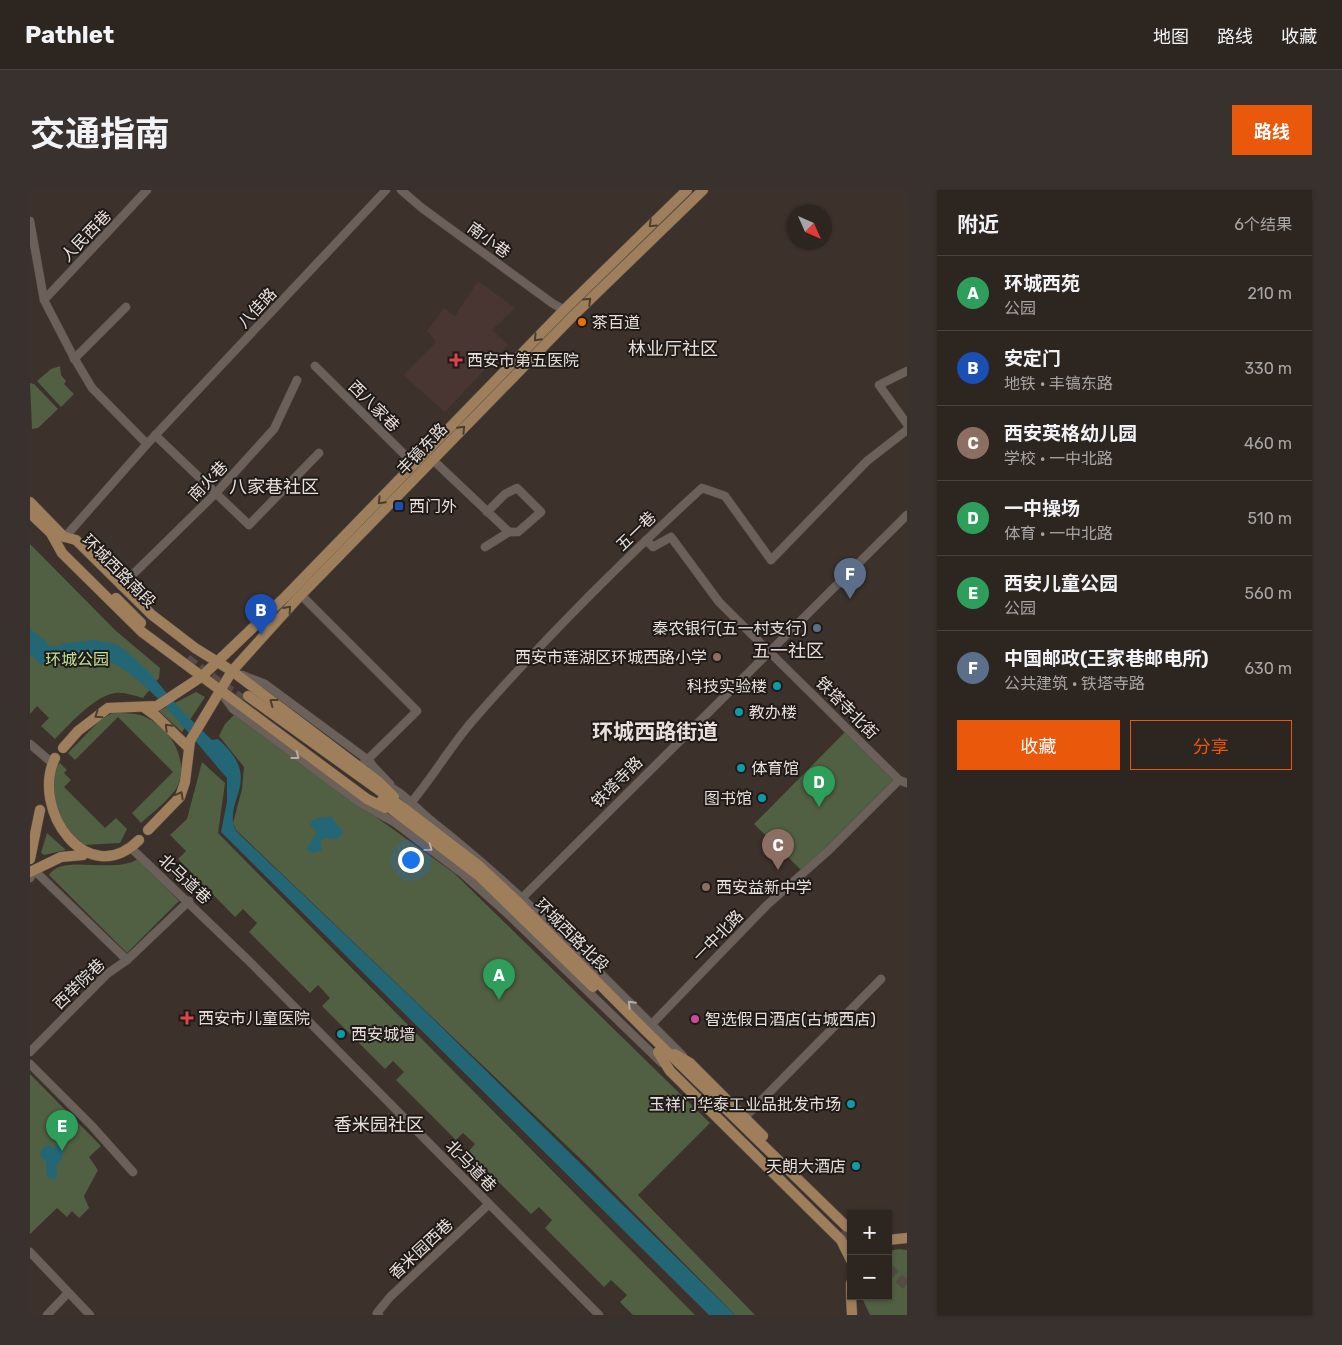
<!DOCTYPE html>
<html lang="zh">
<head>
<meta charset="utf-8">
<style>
  :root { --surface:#2d2520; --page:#39312d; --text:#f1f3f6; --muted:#a7a5a5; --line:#48423e; --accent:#ea580c }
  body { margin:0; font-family:Rubik,"Noto Sans SC",sans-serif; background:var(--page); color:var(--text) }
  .controls { position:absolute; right:15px; bottom:15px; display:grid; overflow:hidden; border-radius:0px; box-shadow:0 1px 4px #0004 }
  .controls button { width:45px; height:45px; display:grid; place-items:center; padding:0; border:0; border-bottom:1px solid var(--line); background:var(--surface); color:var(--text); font:25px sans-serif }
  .compass { position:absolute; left:757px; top:15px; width:45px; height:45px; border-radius:50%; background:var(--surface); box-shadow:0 1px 4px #0004; rotate:135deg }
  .you { position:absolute; left:380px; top:669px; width:18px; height:18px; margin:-12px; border:4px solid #fff; border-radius:50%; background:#1a73e8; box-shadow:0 0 0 8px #1a73e833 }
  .badge { display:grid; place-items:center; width:32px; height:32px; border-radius:50%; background:var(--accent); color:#fff; font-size:16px; font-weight:700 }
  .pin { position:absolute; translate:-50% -41px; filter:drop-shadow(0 1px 2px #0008) }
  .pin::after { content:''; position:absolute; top:26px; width:18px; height:15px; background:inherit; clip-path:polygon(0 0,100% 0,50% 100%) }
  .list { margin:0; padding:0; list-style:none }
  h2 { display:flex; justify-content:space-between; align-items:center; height:65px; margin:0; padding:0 20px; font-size:21px }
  h2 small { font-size:16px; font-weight:400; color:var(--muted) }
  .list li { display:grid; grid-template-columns:32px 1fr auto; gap:15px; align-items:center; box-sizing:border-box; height:75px; padding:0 20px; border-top:1px solid var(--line) }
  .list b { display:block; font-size:19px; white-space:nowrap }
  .list p { margin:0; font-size:16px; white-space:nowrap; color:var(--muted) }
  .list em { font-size:16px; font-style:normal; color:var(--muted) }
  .actions { display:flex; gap:10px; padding:15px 20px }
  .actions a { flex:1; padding:11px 0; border:1px solid var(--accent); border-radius:0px; text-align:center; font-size:18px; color:var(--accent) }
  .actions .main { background:var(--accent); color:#fff }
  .map { position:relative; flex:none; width:877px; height:1125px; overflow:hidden; border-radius:0px }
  header { display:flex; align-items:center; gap:30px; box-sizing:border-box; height:70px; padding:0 25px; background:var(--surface); border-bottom:1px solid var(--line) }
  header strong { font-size:24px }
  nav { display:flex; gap:28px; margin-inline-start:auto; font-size:18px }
  .intro { display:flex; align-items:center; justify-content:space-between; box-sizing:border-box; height:120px; padding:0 30px }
  h1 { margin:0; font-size:35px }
  .button { padding:12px 22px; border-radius:0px; background:var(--accent); color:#fff; font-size:18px; font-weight:700 }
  main { display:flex; gap:30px; padding:0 30px }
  aside { flex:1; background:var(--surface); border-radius:0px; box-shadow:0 1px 4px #0004 }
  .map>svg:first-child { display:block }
  .medical { fill:#493531 }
  .green { fill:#515f42 }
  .water { fill:#236776 }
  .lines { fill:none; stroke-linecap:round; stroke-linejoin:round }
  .major-tunnel { stroke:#564b45; stroke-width:10; stroke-dasharray:10 5; stroke-linecap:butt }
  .minor-casing { stroke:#5a504c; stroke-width:9 }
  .major-casing { stroke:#5a504c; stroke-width:11 }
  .minor { stroke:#6c605a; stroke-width:8 }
  .major { stroke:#9f7f5b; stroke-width:10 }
  .oneway { stroke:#4c3d2f }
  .oneway2 { stroke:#b5aca7 }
  .food-dot { fill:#e8710a; stroke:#1f1a17; stroke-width:2 }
  .health-dot { fill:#e0444e; stroke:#1f1a17; stroke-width:2 }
  .transit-dot { fill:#1a4fb4; stroke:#1f1a17; stroke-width:2 }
  .service-dot { fill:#5c6f8a; stroke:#1f1a17; stroke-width:2 }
  .education-dot { fill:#8d6e63; stroke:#1f1a17; stroke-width:2 }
  .culture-dot { fill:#0f9aa8; stroke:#1f1a17; stroke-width:2 }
  .hotel-dot { fill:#d1479c; stroke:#1f1a17; stroke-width:2 }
  .labels { text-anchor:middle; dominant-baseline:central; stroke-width:4; stroke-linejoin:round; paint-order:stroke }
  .street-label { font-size:16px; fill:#e6dfdb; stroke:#1f1a17 }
  .poi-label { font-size:16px; fill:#e6dfdb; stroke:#1f1a17; text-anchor:start }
  .park-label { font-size:16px; fill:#c2e29b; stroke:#1f1a17 }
  .neighbourhood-label { font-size:18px; fill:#e6dfdb; stroke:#1f1a17 }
  .district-label { font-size:21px; font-weight:bold; fill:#e6dfdb; stroke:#1f1a17 }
</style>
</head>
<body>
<header>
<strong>Pathlet</strong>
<nav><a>地图</a><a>路线</a><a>收藏</a></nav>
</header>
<div class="intro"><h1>交通指南</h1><a class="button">路线</a></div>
<main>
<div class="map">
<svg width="877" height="1125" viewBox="0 0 877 1125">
  <rect width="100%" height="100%" fill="#3c312b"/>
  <!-- medical -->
  <path class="medical" d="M448,91L485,118L462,140L478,155L415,222L373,185L406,152L397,141L414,118L425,126Z"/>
  <!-- green -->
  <g class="green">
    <path d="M30,176L31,185L36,191L34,194L44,204L31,217L7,191L21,179Z"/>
    <path d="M0,193L4,194L28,219L8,238L2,239Z"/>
    <path d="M0,354L85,440L130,478L129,488L113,508C105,506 94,502 86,503C65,505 39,535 25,549L11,536L19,528L7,516L0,524Z"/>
    <path d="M166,502L175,507L152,542L129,521Z"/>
    <path d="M83,523C92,523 102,523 110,525C137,533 160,568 148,595C143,607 122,623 111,633L102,623L143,582L88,527L45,570L38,563L72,528Z"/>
    <path d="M204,525L424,683L680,933L608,1005L725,1125H705L560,978L206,640L203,633L212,599L214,577L189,546L195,534Z"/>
    <path d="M815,542L863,590L772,681L724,634Z"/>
    <path d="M172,572L195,593L188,643L665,1125H603L590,1112L597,1105L581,1090L574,1097L515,1038L522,1030L509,1017L501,1024L438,962L445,954L433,943L426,950L366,890L374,882L363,871L355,879L292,816L300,808L288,795L280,803L219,742L227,733L213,719L205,727L148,669L156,661L140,645L157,629Z"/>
    <path d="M30,573L37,580L34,583L41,590L34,597L75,638L86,628L97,639L90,653L54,655C44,647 28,638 22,627C12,611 17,586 30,573Z"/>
    <path d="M17,643L36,660L14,665L11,663Z"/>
    <path d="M108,669L149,711L97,763L19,685C33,663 81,685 108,669Z"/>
    <path d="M0,884L71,956L59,967L68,980L54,1006L59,1018L49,1028L42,1021L37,1027L27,1018L0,1044Z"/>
    <path d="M869,1059L877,1060V1125H840L831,1106H858V1061Z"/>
  </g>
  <!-- water -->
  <g class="water">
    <path d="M0,439L17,452V455L28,457L30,454L63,450L86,454L95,460L119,482L151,520L182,550L188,549C236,591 191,610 206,641L388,814L705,1125H679L191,642L197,612V588C170,558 112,479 74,470C54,464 31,476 10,474L0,464Z"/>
    <path d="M301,627L313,642L308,649L294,648L290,652L292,660L283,663L276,659L287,642L280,635L281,632L287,628Z"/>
    <path d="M19,955L25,958L27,955L33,959L32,968L26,976L27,986L23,989L17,987L16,970L11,968C10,961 12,957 19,955Z"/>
  </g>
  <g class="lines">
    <!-- major-tunnel -->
    <g class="major-tunnel">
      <path d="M157,469L214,511"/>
      <path d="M812,1041L821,1050"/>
      <path d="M858,1078L877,1096"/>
    </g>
    <!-- minor casing -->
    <g class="minor-casing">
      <g id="minor">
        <path d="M371,0L392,18L522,113L534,120"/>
        <path d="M0,31L14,110L43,166L62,198L117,254"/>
        <path d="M14,110L117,0"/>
        <path d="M44,169L96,117"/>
        <path d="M285,176L385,275"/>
        <path d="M877,181L849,195L877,234"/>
        <path d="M125,245L219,335L289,263"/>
        <path d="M403,270L479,342L455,357"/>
        <path d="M457,322L475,304L487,298L511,322L488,342H479"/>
        <path d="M35,347L117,254L356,0"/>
        <path d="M616,350L623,357L641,347L689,412L869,590L877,593"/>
        <path d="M91,396L186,303L244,239L267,190"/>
        <path d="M271,405L387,521L330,577"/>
        <path d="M212,485L235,494L334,567L360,594"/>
        <path d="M192,504L203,519L330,613L364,632L432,683L481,727L632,873"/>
        <path d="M0,554L21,572"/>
        <path d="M341,573L349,592C370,598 386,619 403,632C493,703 572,785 653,866"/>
        <path d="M373,622C400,593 419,557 445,528C516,447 592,371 672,298L695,306L741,370L837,271L877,240"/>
        <path d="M101,658L220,772L569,1125"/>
        <path d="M0,688L4,680L97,770"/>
        <path d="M488,712L877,325"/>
        <path d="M618,838L737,715L798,661L869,590"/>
        <path d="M0,862L77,784L97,770L159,711"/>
        <path d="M0,874L62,936L103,982"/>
        <path d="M715,927L851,789"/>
        <path d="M0,1062L60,1125"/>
        <path d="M17,1125L38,1103"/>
        <path d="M349,1125L347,1123L360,1107L459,1014"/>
      </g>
    </g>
    <!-- major casing -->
    <g class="major-casing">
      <g id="major">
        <path d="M0,312L34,347"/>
        <path d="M0,323L25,347"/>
        <path d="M22,345L32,363L112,442L337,609L355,618"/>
        <path d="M35,347L46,350L122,425L165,458L202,481L349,592L364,607"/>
        <path d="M86,408L111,433"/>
        <path d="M218,506L375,619L448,675L488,712L616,841L817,1037"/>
        <path d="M115,518L126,526L159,558"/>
        <path d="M33,558L48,541L78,518L127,516L171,487L187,472L255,407L534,120L657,0"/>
        <path d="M25,568C0,620 58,701 109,650"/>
        <path d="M351,611L449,686L563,797"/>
        <path d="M118,640L150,607L155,592L160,551L202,481L267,409L390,283L544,125L673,0"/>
        <path d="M0,669L10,620"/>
        <path d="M0,682L31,667L53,665"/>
        <path d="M628,862L640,881L811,1050L821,1070"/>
        <path d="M645,864L660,873L733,946"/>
        <path d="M858,1050L877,1048"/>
        <path d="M821,1093V1103"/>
        <path d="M821,1106L822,1125"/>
      </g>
    </g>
    <!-- minor -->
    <use href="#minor" class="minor"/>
    <!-- major -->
    <use href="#major" class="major"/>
  </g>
  <!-- one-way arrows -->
  <defs><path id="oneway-chevron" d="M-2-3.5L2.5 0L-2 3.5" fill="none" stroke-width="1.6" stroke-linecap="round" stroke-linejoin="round" transform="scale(1.25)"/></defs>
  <g class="oneway">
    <use href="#oneway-chevron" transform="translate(622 34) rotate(136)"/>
    <use href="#oneway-chevron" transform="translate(558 111) rotate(-44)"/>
    <use href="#oneway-chevron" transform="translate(507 148) rotate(134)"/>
    <use href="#oneway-chevron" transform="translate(432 239) rotate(-46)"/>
    <use href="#oneway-chevron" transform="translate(351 311) rotate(134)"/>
    <use href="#oneway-chevron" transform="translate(258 419) rotate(-48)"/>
    <use href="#oneway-chevron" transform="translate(243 512) rotate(-143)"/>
    <use href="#oneway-chevron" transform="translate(68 525) rotate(145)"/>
    <use href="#oneway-chevron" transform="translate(138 537) rotate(-135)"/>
    <use href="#oneway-chevron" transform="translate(150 605) rotate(-61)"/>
  </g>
  <g class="oneway2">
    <use href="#oneway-chevron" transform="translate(266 566) rotate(37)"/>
    <use href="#oneway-chevron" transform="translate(399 658) rotate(36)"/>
    <use href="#oneway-chevron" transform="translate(601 814) rotate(-135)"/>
  </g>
  <!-- markers -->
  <circle class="food-dot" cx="552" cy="132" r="5"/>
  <g class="health-dot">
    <path d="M423.5 162.5h5v5h5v5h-5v5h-5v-5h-5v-5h5z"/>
    <path d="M154.5 820.5h5v5h5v5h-5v5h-5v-5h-5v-5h5z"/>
  </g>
  <rect class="transit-dot" x="364" y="311" width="10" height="10" rx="2.5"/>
  <circle class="service-dot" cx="787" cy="438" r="5"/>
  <g class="education-dot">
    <circle cx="687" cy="467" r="5"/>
    <circle cx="676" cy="697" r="5"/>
  </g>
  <g class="culture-dot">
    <circle cx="747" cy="496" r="5"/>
    <circle cx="709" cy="522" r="5"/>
    <circle cx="711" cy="578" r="5"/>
    <circle cx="732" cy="608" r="5"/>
    <circle cx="311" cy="844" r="5"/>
    <circle cx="821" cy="914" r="5"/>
    <circle cx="826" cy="976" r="5"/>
  </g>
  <circle class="hotel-dot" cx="665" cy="829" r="5"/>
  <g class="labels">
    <!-- street labels -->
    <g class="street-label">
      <text transform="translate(56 46) rotate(-46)">人民西巷</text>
      <text transform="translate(459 50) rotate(36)">南小巷</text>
      <text transform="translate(227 118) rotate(-47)">八佳路</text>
      <text transform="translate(344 216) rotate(45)">西八家巷</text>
      <text transform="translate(392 259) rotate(-46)">丰镐东路</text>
      <text transform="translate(178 291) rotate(-46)">南火巷</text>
      <text transform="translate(606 341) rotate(-44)">五一巷</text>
      <text transform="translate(89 381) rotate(45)">环城西路南段</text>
      <text transform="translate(817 518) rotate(45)">铁塔寺北街</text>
      <text transform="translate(587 592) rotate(-45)">铁塔寺路</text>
      <text transform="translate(155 689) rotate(43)">北马道巷</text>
      <text transform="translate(542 745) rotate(45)">环城西路北段</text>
      <text transform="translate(688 746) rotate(-46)">一中北路</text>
      <text transform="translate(49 794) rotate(-44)">西举院巷</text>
      <text transform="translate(441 976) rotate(46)">北马道巷</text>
      <text transform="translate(391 1059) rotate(-43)">香米园西巷</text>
    </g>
    <!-- poi labels -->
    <g class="poi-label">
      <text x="562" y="132">茶百道</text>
      <text x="437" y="170">西安市第五医院</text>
      <text x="379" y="316">西门外</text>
      <text x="777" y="438" text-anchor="end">秦农银行(五一村支行)</text>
      <text x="677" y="467" text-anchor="end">西安市莲湖区环城西路小学</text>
      <text x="737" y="496" text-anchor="end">科技实验楼</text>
      <text x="719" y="522">教办楼</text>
      <text x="721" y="578">体育馆</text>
      <text x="722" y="608" text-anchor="end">图书馆</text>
      <text x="686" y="697">西安益新中学</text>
      <text x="168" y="828">西安市儿童医院</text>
      <text x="675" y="829">智选假日酒店(古城西店)</text>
      <text x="321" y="844">西安城墙</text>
      <text x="811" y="914" text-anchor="end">玉祥门华泰工业品批发市场</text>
      <text x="816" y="976" text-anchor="end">天朗大酒店</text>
    </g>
    <!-- park labels -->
    <g class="park-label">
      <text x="47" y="469">环城公园</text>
    </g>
    <!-- neighbourhood labels -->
    <g class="neighbourhood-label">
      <text x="643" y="159">林业厅社区</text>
      <text x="244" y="297">八家巷社区</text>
      <text x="758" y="461">五一社区</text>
      <text x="349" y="935">香米园社区</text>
    </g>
    <!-- district labels -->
    <g class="district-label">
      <text x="625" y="541">环城西路街道</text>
    </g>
  </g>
</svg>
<div class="controls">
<button>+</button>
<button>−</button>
</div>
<svg class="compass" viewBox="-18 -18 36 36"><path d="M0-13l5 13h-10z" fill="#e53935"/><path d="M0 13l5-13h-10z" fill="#a7a5a5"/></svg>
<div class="you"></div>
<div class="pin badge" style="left:469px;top:810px;background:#2e9e5b">A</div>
<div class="pin badge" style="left:231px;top:445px;background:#1a4fb4">B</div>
<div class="pin badge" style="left:748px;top:680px;background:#8d6e63">C</div>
<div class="pin badge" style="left:789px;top:617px;background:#2e9e5b">D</div>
<div class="pin badge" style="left:32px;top:961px;background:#2e9e5b">E</div>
<div class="pin badge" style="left:820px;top:409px;background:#5c6f8a">F</div>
</div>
<aside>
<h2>附近<small>6个结果</small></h2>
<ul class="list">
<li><span class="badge" style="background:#2e9e5b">A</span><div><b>环城西苑</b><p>公园</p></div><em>210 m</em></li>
<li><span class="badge" style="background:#1a4fb4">B</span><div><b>安定门</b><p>地铁 · 丰镐东路</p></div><em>330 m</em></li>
<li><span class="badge" style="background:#8d6e63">C</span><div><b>西安英格幼儿园</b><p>学校 · 一中北路</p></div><em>460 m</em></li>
<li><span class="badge" style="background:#2e9e5b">D</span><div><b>一中操场</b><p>体育 · 一中北路</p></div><em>510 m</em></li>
<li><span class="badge" style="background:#2e9e5b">E</span><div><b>西安儿童公园</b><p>公园</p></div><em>560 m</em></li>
<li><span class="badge" style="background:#5c6f8a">F</span><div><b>中国邮政(王家巷邮电所)</b><p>公共建筑 · 铁塔寺路</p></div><em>630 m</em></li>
</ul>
<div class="actions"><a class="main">收藏</a><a>分享</a></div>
</aside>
</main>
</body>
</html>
